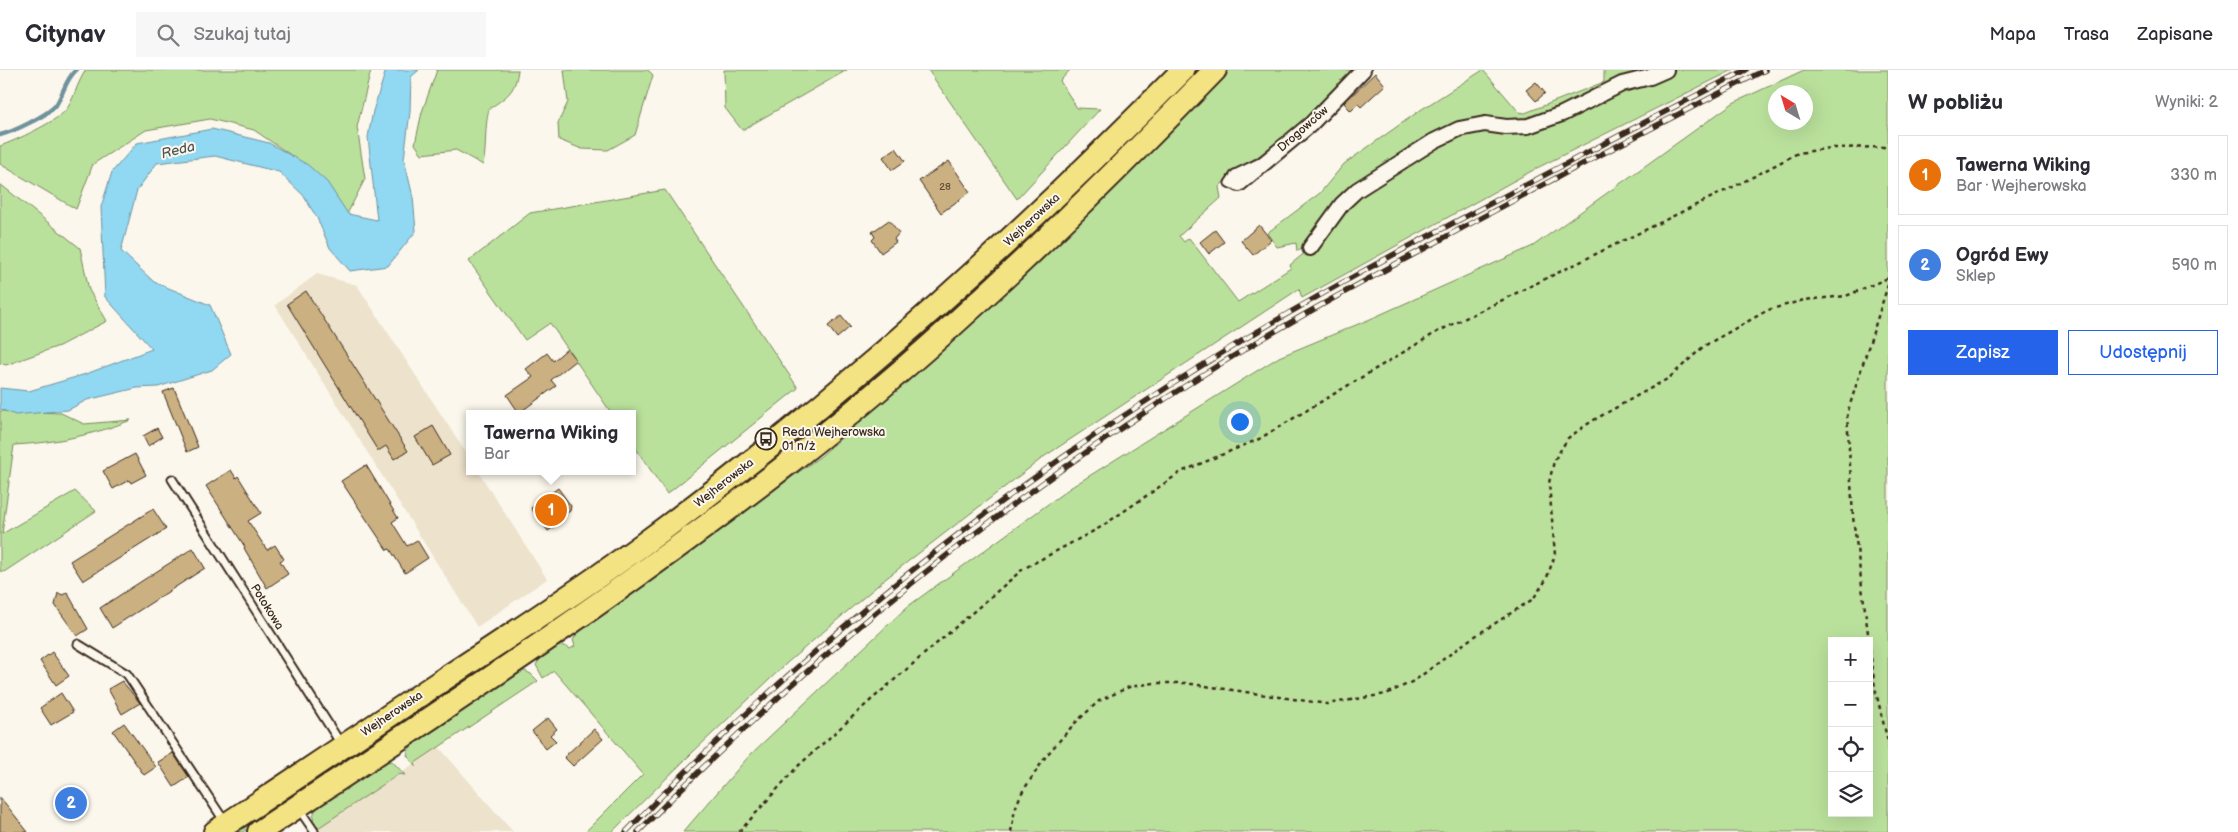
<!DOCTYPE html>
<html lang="pl">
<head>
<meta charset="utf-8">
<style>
  :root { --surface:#fff; --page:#f7f7f7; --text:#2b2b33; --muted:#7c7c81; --line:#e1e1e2; --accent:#2563eb }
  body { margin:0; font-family:"Balsamiq Sans",sans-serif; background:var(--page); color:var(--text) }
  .controls { position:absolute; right:15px; bottom:15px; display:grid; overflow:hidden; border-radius:0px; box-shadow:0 5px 20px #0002 }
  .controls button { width:45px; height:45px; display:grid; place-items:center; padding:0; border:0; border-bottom:1px solid var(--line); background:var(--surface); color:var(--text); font:25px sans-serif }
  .compass { position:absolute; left:1768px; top:15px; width:45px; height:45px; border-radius:50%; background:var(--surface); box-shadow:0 5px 20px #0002; rotate:322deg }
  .you { position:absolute; left:1239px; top:351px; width:18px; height:18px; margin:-12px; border:4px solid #fff; border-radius:50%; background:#1a73e8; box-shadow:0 0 0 8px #1a73e833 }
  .badge { display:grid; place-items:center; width:32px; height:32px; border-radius:50%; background:var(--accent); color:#fff; font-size:16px; font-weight:700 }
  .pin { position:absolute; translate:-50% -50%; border:2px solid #fff; box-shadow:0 1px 5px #0006 }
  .popup { position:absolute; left:466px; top:340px; width:170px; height:65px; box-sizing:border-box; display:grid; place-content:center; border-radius:0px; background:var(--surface); filter:drop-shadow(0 1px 4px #0005); font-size:16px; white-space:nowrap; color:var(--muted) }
  .popup b { font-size:19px; color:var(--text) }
  .popup::after { content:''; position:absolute; left:50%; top:100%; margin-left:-10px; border:10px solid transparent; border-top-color:var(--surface) }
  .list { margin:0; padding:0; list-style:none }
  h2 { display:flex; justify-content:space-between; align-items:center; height:65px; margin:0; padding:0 20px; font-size:21px }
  h2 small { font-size:16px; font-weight:400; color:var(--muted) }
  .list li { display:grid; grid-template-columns:32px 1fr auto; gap:15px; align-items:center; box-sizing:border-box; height:80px; margin:0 10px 10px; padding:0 10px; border:1px solid var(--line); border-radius:0px }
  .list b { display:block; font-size:19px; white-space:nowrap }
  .list p { margin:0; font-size:16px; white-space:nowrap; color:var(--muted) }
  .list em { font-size:16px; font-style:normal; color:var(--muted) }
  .actions { display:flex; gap:10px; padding:15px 20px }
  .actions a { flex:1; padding:11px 0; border:1px solid var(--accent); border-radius:0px; text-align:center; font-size:18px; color:var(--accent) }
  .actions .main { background:var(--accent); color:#fff }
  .icon { flex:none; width:28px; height:28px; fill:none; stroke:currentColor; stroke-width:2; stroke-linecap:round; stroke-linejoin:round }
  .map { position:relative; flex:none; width:1888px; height:762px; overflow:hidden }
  header { display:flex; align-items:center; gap:30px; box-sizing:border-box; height:70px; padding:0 25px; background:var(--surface); border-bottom:1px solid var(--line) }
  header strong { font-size:24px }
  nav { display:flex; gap:28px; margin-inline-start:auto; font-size:18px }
  .search { width:350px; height:45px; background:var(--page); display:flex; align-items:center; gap:12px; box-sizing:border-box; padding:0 18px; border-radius:0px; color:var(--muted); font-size:19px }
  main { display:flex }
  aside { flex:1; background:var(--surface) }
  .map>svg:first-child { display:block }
  .built { fill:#ede2cc }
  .green { fill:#bae19c; stroke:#7a865d; fill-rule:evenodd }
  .water { fill:#91d8f2; stroke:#6f929d }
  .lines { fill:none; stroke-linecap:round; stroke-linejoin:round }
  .stream { stroke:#6f929d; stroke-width:4.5 }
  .building { fill:#cbb081; stroke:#3b2a1e }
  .service-casing { stroke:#3b2a1e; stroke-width:11 }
  .minor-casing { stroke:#3b2a1e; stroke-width:18 }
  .primary-casing { stroke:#3b2a1e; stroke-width:26 }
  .path { stroke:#3b2a1e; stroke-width:2.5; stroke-dasharray:4 4; stroke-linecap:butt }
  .service { stroke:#fbf7ec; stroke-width:7 }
  .minor { stroke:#fbf7ec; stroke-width:14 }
  .primary { stroke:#f4e382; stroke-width:22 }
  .rail-casing { stroke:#3b2a1e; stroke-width:5.5 }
  .rail { stroke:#fbf7ec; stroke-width:4; stroke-dasharray:11; stroke-linecap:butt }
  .labels { text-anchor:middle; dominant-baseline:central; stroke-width:4; stroke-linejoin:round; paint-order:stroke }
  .number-label { font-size:10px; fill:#5f4c37 }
  .street-label { font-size:12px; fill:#3b2a1e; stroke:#fbf7ec }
  .poi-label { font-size:12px; fill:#3b2a1e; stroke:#fbf7ec; text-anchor:start }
  .water-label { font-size:14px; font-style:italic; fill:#505653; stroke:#fbf7ec }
</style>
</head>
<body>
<header>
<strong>Citynav</strong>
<div class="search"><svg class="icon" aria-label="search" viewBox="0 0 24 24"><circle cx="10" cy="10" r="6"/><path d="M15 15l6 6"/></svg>Szukaj tutaj</div>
<nav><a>Mapa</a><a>Trasa</a><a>Zapisane</a></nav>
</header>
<main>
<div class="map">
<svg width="1888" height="762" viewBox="0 0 1888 762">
  <rect width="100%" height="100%" fill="#fbf7ec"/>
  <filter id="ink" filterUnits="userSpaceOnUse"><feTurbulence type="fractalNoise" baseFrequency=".02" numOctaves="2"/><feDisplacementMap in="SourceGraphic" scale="10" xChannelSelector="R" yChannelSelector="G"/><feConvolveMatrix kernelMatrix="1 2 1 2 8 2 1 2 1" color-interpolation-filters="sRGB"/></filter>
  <g filter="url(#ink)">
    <!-- built -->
    <g class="built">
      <path d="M317,204L357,215L470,389V401H478L547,509L477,557L275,235Z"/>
      <path d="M439,677L513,762H312L331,749Z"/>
    </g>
    <!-- green -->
    <g class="green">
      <path d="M86,0H371L357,57L365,109L346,146L301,92L254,60L210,49L146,60L93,94L76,139L0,94V76C15,71 55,52 65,41C73,33 77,12 86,0Z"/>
      <path d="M437,0H518C515,23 507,26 489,39C484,58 487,76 483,95L456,80L422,84L415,74L422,42Z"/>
      <path d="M564,0H648L653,5L635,65L608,80L582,79L559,70L558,53L568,32Z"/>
      <path d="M724,0H847L742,60L725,38Z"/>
      <path d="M928,0H1070L1060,11L1077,38L1100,39L1017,129Z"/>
      <path d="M1195,0H1204C1095,112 981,220 861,320V316Z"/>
      <path d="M1230,0H1358L1286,69L1233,102L1219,117L1221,128L1179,166L1184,172L1189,168L1238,232L1291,198L1290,195L1319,171L1349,130L1371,113L1471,58L1506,61L1671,0H1733L1537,98L1302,228L1299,219L1045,386L884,510L788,592L693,682L612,762H585L643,704L554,601L543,608L536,595C542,585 558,569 570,579L575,576L573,570L578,562L821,386L1017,213Z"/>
      <path d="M1483,0L1519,42L1525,43L1604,12V0H1659L1630,8L1612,10L1600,21L1533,51L1485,52L1382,103L1303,179L1297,181L1296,173L1277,177L1267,163L1320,123L1344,94L1422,39Z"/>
      <path d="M1804,0H1888V762H683L750,685L907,537L1070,418L1279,287L1368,250L1533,176L1733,33ZM1806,22V52H1776V22ZM1832,571H1869V743H1832Z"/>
      <path d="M0,114L80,178L89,220L107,251L59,276L6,295L0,293Z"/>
      <path d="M665,120L798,318L667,424L632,373V344H612L550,253L525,270L469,191L530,143Z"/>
      <path d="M0,341L61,343L84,354L131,350C94,365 54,373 14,375L2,464L75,421L96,441L4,502L0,501Z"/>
      <path d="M792,371L796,376L750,412L482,603L243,762H231Z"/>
      <path d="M525,601L531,604L538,611L415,693L416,697L407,685L409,679L416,671L520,602Z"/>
      <path d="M392,691L405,705L399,704L318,758C311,749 312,745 318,736L385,692Z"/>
    </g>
    <!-- water -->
    <path class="water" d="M386,0H419L411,7L410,42L404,89L413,127L416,161L388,196L350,201L330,178L317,148L303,125L279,102L215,86L157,93L137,120L121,181L154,212L210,235L231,284L212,300L158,317L137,318L87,330L68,340L15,345L0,339V318L29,321L86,304L152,279L105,227L101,137L112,102L137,73L212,59L269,73L308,95L327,112L348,144L377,150L368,67L373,41Z"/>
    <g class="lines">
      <!-- stream -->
      <path class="stream" d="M0,65C13,62 48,45 56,35C64,23 65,10 76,0"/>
    </g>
    <!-- building -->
    <g class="building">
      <path d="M1375,3L1385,15L1361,37L1358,34L1351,41L1344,33Z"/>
      <path d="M1536,12L1545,23L1536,31L1526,20Z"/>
      <path d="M896,78L905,91L892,100L883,87Z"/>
      <path d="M949,91L970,122L941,143L919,111Z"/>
      <path d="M889,150L899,163L894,169L896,172L881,183L872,170L875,167L872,162Z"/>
      <path d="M1259,155L1271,170L1253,185L1241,171Z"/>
      <path d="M1215,160L1224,172L1209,184L1200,172Z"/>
      <path d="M306,221L408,381L394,389L386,376L378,381L287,234Z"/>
      <path d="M841,246L850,257L837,268L828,256Z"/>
      <path d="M567,279L576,290L551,310L556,316L519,343L507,325L533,307L526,299L547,283L553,291Z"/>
      <path d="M174,318L198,377L187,382L163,322Z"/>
      <path d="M433,356L450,385L432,395L415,367Z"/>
      <path d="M157,358L162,367L148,376L143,366Z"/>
      <path d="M135,384L146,405L131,413L129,410L113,419L103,401Z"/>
      <path d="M366,395L398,448L392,452L407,476L417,470L428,488L405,503L390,479L387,480L341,411Z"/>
      <path d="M231,400L236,408L238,406L261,443L248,451L267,480L275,475L284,489L280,491L288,504L267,518L244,478L245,477L206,416Z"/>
      <path d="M558,418L571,436L570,441L556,451L558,454L548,461L531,438Z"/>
      <path d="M153,439L166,459L83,511L70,491Z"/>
      <path d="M193,478L205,498L112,558L100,538Z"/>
      <path d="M67,522L88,559L77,566L55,535L58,523L63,525Z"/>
      <path d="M52,582L69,606L56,615L40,591Z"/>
      <path d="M122,611L140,633L122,644L108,619Z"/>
      <path d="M61,623L73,642L51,655L40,638Z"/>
      <path d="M548,648L557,659L550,665L556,671L546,679L532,661Z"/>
      <path d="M124,653L156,697L144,705L113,661Z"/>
      <path d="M594,659L603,669L573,696L564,687Z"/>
      <path d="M173,683L189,707L174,717L158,692Z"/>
      <path d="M0,727L28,762H0Z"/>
    </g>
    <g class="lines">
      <!-- service casing -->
      <g class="service-casing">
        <g id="service">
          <path d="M1239,114L1233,115L1229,113L1235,104L1258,93"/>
          <path d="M172,409L341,674"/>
          <path d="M78,574L127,604L225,752"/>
          <path d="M299,739L314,761"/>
        </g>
      </g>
      <!-- minor casing -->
      <g class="minor-casing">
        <g id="minor">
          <path d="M1239,114L1311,54L1363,0"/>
          <path d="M1310,178L1342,134L1357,120L1434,71L1459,59L1485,54L1506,57L1528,56L1562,44L1622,14L1650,7L1666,0"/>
        </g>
      </g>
      <!-- primary casing -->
      <g class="primary-casing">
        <g id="primary">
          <path d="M215,762C292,710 370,659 447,607C513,564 579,521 642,475C837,332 1015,172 1183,0"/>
          <path d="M259,762C440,642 623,523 794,389C945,271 1082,137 1215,0"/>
        </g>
      </g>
      <!-- path -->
      <g class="path">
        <path d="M1869,571L1853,447L1847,344L1888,215"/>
        <path d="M1869,572L1875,618L1888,672"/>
        <path d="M739,762L797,697L871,630L1023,499L1101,457L1181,402L1259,369L1437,262L1751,108L1798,83L1831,78L1888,77"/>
        <path d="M1011,762L1015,739L1021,724L1046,686L1075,653L1099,631L1129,617L1154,613H1185L1327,634L1386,624L1414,611L1469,570L1533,529L1546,510L1555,485L1549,413L1554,391L1568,368L1592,351L1669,308L1704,276L1768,240L1804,230L1846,226L1888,208"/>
      </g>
      <!-- service -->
      <use href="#service" class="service"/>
      <!-- minor -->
      <use href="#minor" class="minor"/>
      <!-- primary -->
      <use href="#primary" class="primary"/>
      <!-- rail casing -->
      <g class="rail-casing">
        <g id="rail">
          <path d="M626,762C803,578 1004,416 1222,283C1319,223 1420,170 1522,117C1596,78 1671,38 1746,0"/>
          <path d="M638,762C799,598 976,452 1168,327C1249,274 1333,228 1418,182C1533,119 1649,59 1765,0"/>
        </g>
      </g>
      <!-- rail -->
      <use href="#rail" class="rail"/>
    </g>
  </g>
  <!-- icons -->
  <defs>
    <g id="bus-ring" transform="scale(1.125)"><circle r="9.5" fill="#fbf7ec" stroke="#3b2a1e" stroke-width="1.5"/><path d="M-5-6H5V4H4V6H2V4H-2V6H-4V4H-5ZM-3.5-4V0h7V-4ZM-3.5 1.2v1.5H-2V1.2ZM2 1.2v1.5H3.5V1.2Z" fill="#3b2a1e"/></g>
  </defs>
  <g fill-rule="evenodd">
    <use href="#bus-ring" x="766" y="369"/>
  </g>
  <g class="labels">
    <!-- number labels -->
    <g class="number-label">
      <text x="945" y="117">28</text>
    </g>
    <!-- street labels -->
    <g class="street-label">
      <text transform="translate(1303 59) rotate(-41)">Drogowców</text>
      <text transform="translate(1032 150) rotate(-43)">Wejherowska</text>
      <text transform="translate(724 413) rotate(-38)">Wejherowska</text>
      <text transform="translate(267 537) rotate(58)">Potokowa</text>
      <text transform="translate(392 644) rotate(-34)">Wejherowska</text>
    </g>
    <!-- poi labels -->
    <g class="poi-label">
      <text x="782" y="362">Reda Wejherowska<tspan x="782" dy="14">01 n/ż</tspan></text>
    </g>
    <!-- water labels -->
    <g class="water-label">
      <text transform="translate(178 80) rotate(-14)">Reda</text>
    </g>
  </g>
</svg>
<div class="controls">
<button>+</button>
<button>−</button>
<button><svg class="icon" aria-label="locate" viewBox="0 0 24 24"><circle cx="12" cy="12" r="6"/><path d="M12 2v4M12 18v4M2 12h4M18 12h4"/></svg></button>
<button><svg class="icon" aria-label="layers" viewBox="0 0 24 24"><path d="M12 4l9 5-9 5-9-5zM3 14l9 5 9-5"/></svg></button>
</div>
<svg class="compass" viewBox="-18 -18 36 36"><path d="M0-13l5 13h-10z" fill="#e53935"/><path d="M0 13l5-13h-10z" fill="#7c7c81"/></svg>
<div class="you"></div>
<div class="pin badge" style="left:551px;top:440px;background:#e8710a">1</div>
<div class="popup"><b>Tawerna Wiking</b>Bar</div>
<div class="pin badge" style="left:71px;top:733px;background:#3f7fe0">2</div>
</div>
<aside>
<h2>W pobliżu<small>Wyniki: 2</small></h2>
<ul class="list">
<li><span class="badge" style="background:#e8710a">1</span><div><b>Tawerna Wiking</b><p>Bar · Wejherowska</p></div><em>330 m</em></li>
<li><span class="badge" style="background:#3f7fe0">2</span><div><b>Ogród Ewy</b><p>Sklep</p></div><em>590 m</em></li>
</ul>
<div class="actions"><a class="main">Zapisz</a><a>Udostępnij</a></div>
</aside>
</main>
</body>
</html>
